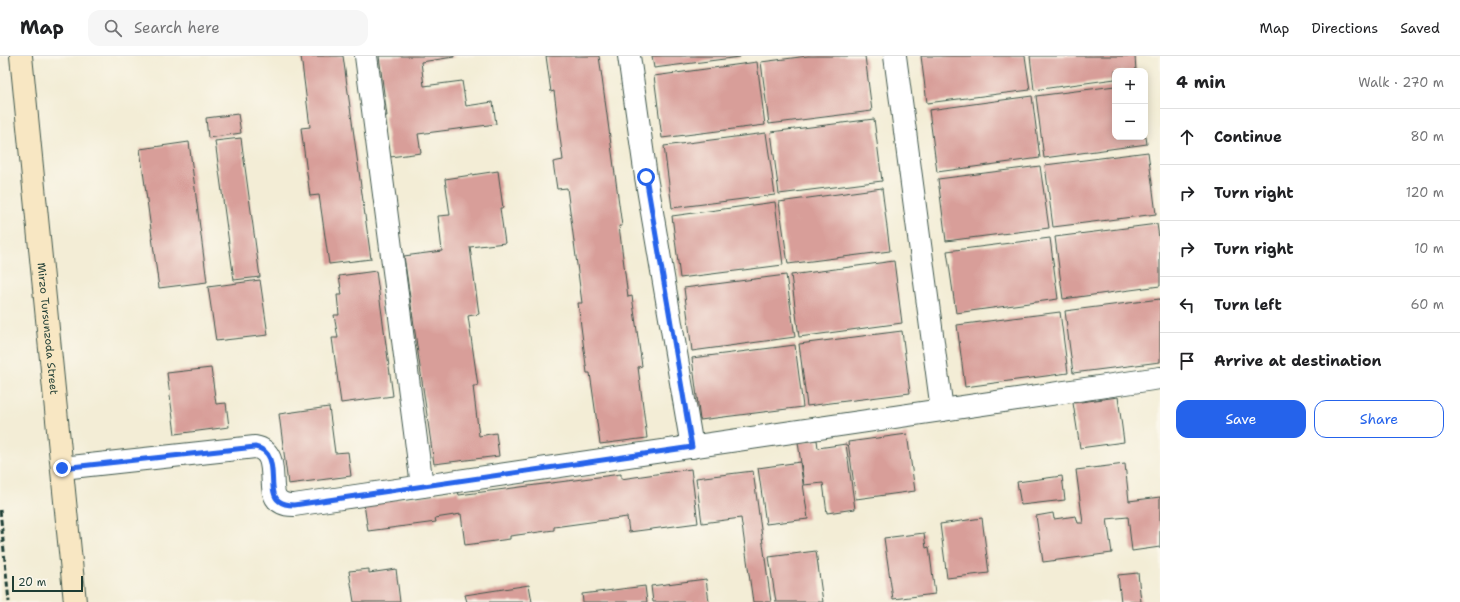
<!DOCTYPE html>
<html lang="en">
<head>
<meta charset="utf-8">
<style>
  :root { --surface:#fff; --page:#f6f6f6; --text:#202124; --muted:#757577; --line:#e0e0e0; --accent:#2563eb }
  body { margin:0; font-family:"Shantell Sans",sans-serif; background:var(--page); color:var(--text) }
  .controls { position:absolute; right:12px; top:12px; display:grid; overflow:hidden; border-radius:8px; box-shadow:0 2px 10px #0003 }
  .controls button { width:36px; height:36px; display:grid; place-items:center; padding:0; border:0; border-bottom:1px solid var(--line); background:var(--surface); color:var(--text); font:20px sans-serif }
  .scale { position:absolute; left:12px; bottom:10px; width:71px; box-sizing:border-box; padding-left:4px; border:2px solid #1f3d34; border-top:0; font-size:11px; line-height:14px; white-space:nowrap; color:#1f3d34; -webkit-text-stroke:3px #fbf7ec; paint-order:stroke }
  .stop { position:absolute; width:12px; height:12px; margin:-9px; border:3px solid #2563eb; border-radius:50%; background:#fff }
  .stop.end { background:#2563eb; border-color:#fff; box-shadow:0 1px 4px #0008 }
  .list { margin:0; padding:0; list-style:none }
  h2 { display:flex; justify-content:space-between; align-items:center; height:52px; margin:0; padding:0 16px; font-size:17px }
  h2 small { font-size:13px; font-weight:400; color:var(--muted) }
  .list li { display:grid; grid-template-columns:26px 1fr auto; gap:12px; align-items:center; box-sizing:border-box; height:56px; padding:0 16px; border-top:1px solid var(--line) }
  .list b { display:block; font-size:15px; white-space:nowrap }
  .list em { font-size:13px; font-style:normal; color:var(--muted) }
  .actions { display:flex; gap:8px; padding:12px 16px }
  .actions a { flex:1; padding:9px 0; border:1px solid var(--accent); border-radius:12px; text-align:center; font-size:14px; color:var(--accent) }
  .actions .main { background:var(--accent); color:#fff }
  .icon { flex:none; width:22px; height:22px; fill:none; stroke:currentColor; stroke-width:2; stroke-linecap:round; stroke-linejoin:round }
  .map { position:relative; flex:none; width:1160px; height:546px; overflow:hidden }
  header { display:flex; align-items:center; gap:24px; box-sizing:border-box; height:56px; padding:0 20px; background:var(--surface); border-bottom:1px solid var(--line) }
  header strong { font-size:19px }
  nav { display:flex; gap:22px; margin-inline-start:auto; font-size:14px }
  .search { width:280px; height:36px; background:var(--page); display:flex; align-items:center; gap:10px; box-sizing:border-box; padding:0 14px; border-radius:12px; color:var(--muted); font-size:15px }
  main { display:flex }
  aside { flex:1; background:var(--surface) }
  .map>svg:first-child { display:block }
  .building { fill:#d89e99 }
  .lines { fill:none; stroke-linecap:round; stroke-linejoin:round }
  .street-casing { stroke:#3f574c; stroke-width:24 }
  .secondary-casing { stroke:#3f574c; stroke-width:24 }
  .street { stroke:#fff; stroke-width:22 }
  .secondary { stroke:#f8e7c3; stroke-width:22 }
  .rail { stroke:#1f3d34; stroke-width:3; stroke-dasharray:6 3; stroke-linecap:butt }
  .route { stroke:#2563eb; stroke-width:5 }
  .labels { text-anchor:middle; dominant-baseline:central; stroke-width:4; stroke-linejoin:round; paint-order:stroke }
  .street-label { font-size:11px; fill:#1f3d34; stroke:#fbf7ec }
</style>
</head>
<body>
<header>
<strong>Map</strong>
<div class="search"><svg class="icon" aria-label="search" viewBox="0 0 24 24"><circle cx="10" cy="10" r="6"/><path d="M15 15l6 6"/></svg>Search here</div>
<nav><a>Map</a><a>Directions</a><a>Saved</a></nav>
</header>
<main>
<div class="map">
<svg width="1160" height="546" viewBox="0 0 1160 546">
  <rect width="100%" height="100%" fill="#fbf7ec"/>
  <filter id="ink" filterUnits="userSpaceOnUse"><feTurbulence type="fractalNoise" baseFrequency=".025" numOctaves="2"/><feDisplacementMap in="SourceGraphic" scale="8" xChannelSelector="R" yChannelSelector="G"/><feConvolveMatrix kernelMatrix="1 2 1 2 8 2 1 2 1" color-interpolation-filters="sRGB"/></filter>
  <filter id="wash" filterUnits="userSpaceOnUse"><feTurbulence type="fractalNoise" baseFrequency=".012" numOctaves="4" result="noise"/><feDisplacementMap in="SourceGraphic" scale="16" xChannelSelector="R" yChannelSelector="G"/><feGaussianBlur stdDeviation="0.9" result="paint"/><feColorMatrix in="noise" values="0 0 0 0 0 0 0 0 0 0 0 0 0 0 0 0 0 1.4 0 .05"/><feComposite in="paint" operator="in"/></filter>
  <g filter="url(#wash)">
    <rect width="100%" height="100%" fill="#f3edd6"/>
    <g id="blocks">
      <!-- building -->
      <g class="building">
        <path d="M301,0H343L371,203L329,208L319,139L310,140L301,72L310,71Z"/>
        <path d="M379,0H454V1L421,6L424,30L462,25L466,50L493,46L496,68L418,78L421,97L390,101L385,60H387Z"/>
        <path d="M546,0H599L622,170H619L628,241L632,240L642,310L638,311L647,382L600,388L590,317H587L578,247H582L567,132L557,133L553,106L563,104L554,35L551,36Z"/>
        <path d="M652,0H740V1L654,12Z"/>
        <path d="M808,0H865L872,55L769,68L761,6Z"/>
        <path d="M921,0H1025L1030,34L927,47Z"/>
        <path d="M1030,0H1135L1136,15H1115V23L1034,34Z"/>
        <path d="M757,6L765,69L662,82L654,20Z"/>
        <path d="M1115,30V81H1146L1147,88L1044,102L1036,40Z"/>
        <path d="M1032,40L1040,102L937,116L929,54Z"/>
        <path d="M238,58L241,77L208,82L206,62Z"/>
        <path d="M874,63L882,125L779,138L771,76Z"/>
        <path d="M766,77L775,139L672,152L664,90Z"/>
        <path d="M241,82L260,221L234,224L215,85Z"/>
        <path d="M189,86L207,226L159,232L140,93Z"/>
        <path d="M1148,96L1156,158L1053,171L1045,109Z"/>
        <path d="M1040,110L1049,172L946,185L938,123Z"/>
        <path d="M498,115L503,152H500L505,187L470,191L479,258L468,260L478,330H473L479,380L496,377L499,400L434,408L404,200L442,195L438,160L450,159L445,123Z"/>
        <path d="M882,132L890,195L788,208L779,146Z"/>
        <path d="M775,146L783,209L680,222L672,160Z"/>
        <path d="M1157,168L1160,188V230L1063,243L1055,181Z"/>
        <path d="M1050,182L1058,243L956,257L947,195Z"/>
        <path d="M894,205L902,267L799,281L791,219Z"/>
        <path d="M376,215L393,340L341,347L332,282H338L334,259H339L337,239H342L339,220Z"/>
        <path d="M786,219L795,281L692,295L684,232Z"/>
        <path d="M260,224L268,279L216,285L208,231Z"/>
        <path d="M1160,243V306L1073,317L1065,255Z"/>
        <path d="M1060,256L1068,317L965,331L957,269Z"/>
        <path d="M902,275L910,337L807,350L799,288Z"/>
        <path d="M795,289L803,351L700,364L692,302Z"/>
        <path d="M211,312L216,348L226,347L229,371L175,378L167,317Z"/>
        <path d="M1118,341L1124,386L1080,392L1073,347Z"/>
        <path d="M329,351L335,397L348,396L351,420L288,428L279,358Z"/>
        <path d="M907,378L915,435L856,443L848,386Z"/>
        <path d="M817,384L818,392L846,388L855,453L827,457L823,427L804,429L798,386Z"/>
        <path d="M800,406L808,463L766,468L758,412Z"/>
        <path d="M1125,408L1129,445L1160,441V491L1132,495L1128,461L1107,463L1112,497L1043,506L1036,460L1053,457L1054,463L1076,460L1078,467H1083L1076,414Z"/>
        <path d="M691,413L698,467L629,476L627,461L554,471V474L510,480V483L465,489L461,458L435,462L436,466L368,475L364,448L458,435L459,439L621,418V423Z"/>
        <path d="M753,415L771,546H753L741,462L702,467L696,422Z"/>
        <path d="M1062,420L1065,444L1021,449L1017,426Z"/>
        <path d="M982,462L989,517L947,522L940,468Z"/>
        <path d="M924,477L926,492L929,491L935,538L893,543L884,482Z"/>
        <path d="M816,495L823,546H776L769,501Z"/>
        <path d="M369,513V517L396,513L400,546H354L349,515Z"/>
        <path d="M1138,517L1141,546H1121L1118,519Z"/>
        <path d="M706,523L709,546H653L651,530Z"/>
        <path d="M529,529L532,546H467L465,539Z"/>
        <path d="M645,530L647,546H583L582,538Z"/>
      </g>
    </g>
  </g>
  <g filter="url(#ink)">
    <use href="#blocks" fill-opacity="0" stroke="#3f574c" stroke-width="1"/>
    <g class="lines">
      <!-- street casing -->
      <g class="street-casing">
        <g id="street">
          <path d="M366,0L422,430"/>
          <path d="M629,0L646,121L692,391"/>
          <path d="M895,0L942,354"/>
          <path d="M62,412L255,391C283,396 265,435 279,445C284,449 289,449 294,449L1160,322"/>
        </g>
      </g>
      <!-- secondary casing -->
      <g class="secondary-casing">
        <g id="secondary">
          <path id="s1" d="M21,0L75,546"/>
        </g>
      </g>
      <!-- street -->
      <use href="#street" class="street"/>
      <!-- secondary -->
      <use href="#secondary" class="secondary"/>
      <!-- rail -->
      <path class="rail" d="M0,454L9,546"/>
    </g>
  </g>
  <g class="lines" filter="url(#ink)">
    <!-- route -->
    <path class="route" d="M62,412L255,391C283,396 265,435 279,445C284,449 289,449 294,449L692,391L646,121"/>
  </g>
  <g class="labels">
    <!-- street labels -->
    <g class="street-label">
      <text stroke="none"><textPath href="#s1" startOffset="274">Mirzo Tursunzoda Street</textPath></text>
    </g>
  </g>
</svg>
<div class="controls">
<button>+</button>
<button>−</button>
</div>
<div class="scale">20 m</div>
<div class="stop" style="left:646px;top:121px"></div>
<div class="stop end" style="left:62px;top:412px"></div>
</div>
<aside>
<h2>4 min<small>Walk · 270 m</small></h2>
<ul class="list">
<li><svg class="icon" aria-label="ahead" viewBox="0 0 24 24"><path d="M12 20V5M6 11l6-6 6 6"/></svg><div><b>Continue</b></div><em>80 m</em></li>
<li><svg class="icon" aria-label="right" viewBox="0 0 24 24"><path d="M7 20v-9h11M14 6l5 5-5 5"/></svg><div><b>Turn right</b></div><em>120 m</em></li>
<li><svg class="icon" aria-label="right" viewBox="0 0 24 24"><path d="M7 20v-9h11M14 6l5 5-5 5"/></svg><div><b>Turn right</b></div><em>10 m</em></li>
<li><svg class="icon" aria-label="left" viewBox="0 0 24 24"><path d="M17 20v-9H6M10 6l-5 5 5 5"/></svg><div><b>Turn left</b></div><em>60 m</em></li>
<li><svg class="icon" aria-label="arrive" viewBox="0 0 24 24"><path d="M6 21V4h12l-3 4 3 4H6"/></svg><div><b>Arrive at destination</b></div></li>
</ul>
<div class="actions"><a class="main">Save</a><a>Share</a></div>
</aside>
</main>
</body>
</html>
